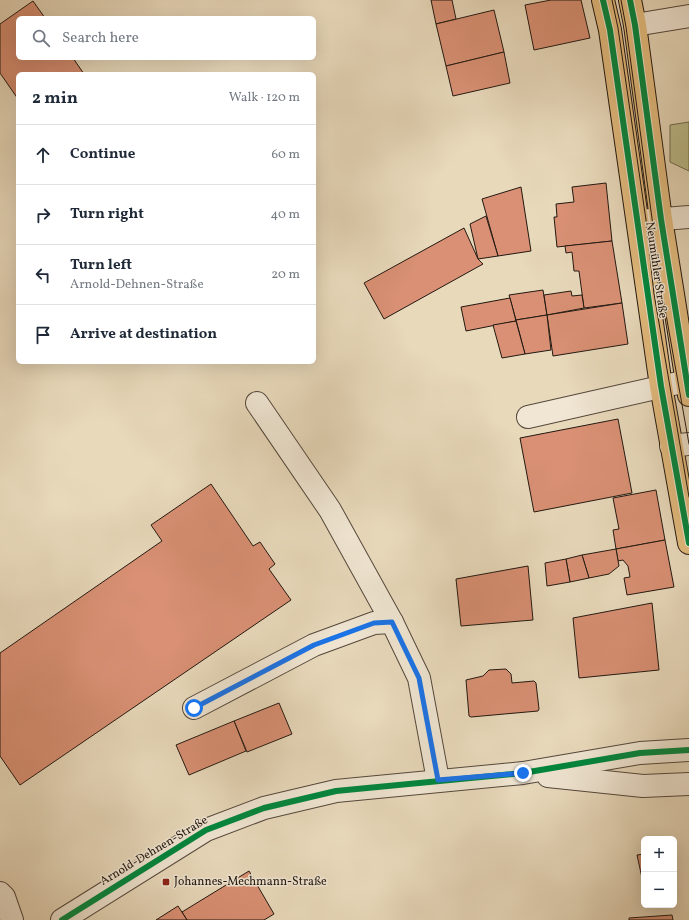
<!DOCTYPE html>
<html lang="en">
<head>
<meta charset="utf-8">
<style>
  :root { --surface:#fff; --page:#f6f6f7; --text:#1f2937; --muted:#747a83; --line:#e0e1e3 }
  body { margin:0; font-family:Vollkorn,serif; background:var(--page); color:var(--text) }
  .controls { position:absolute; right:12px; bottom:12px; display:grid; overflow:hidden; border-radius:6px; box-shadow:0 4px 16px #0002 }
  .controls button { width:36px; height:36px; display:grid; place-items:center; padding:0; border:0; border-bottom:1px solid var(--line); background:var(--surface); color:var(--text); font:20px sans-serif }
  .stop { position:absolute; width:12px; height:12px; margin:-9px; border:3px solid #1a73e8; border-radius:50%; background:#fff }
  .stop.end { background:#1a73e8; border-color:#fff; box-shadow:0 1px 4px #0008 }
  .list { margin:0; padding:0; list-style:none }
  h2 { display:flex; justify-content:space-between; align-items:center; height:52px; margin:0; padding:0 16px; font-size:17px }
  h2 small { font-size:13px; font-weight:400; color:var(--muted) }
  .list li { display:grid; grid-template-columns:26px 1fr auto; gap:12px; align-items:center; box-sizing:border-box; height:60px; padding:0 16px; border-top:1px solid var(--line) }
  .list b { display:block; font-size:15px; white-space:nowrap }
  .list p { margin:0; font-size:13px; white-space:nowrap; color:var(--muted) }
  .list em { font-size:13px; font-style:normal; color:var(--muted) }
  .icon { flex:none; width:22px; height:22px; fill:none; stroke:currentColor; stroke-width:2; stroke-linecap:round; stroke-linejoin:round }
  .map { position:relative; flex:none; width:689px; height:920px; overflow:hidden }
  .search { position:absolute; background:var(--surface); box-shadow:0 4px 16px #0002; left:16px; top:16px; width:300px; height:44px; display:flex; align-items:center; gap:10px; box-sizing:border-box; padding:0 14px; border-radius:6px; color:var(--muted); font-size:15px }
  .panel { position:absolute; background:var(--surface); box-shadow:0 4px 16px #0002; left:16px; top:72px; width:300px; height:292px; border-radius:6px }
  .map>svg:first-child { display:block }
  .green { fill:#bdbd8b; stroke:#706a4e }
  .building { fill:#d99074; stroke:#221811 }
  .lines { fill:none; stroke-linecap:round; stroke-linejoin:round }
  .minor-casing { stroke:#54483c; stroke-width:24 }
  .major-casing { stroke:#221811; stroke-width:24 }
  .minor { stroke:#f0e6d3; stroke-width:22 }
  .major { stroke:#e4bc7e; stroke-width:22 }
  .tram { stroke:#221811; stroke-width:1 }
  .cycleway-casing { stroke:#f0e6d3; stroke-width:8 }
  .cycleway { stroke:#00873e; stroke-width:6 }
  .route { stroke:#1a73e8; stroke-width:5 }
  .poi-dot { fill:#8f2418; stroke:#f0e6d3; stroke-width:1.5 }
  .labels { text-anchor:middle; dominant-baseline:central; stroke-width:3; stroke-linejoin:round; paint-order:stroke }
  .street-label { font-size:12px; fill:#221811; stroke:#f0e6d3 }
  .poi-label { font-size:12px; fill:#221811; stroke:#f0e6d3; text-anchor:start }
</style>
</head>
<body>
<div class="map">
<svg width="689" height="920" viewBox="0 0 689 920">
  <rect width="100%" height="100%" fill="#e8d9bb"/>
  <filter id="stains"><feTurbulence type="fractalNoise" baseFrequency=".005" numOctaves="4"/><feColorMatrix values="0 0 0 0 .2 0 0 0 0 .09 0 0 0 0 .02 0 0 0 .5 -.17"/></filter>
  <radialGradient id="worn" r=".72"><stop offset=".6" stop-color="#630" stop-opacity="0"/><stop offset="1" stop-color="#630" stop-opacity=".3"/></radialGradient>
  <!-- green -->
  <path class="green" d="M689,122V171L670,162V125Z"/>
  <!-- building -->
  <g class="building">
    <path d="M431,0H452L456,19L436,24Z"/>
    <path d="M551,0H581L590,38L534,50L525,5Z"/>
    <path d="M33,1L45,18H18V58H73L84,74H18V99L0,73V24Z"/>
    <path d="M494,10L504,52L446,66L436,24Z"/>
    <path d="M504,52L510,83L453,96L446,66Z"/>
    <path d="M606,183L612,241L557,247L554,217H557L556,204L574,202L572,187Z"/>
    <path d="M521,187L531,251L498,256L482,199Z"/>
    <path d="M486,216L498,256L478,259L470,224Z"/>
    <path d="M464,228L478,259L483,264L384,319L364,283Z"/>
    <path d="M612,241L622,303L584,308L579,271H574L572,252L566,253L565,246Z"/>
    <path d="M543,290L547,315L516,320L509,295Z"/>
    <path d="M571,291L572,296L582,295L584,308L547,315L544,295Z"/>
    <path d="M510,298L516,321L466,331L461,307Z"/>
    <path d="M622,303L628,344L553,356L547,315Z"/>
    <path d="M547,315L551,350L525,354L516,320Z"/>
    <path d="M516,321L525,354L502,358L493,325Z"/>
    <path d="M618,419L632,493L534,512L520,438Z"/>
    <path d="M211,484L253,546L260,542L275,564L269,569L291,600L20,785L0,756V653L162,541L151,525Z"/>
    <path d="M656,490L665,540L616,549L613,530L619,529L613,498Z"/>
    <path d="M665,540L674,587L627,595L624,578L630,577L628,566L623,560L618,561L616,549Z"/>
    <path d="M616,549L619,566L609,574L589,578L582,555Z"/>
    <path d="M582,555L589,578L570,582L566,559Z"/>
    <path d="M566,559L570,582L547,586L545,563Z"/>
    <path d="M528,566L533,620L461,626L456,579Z"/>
    <path d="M652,603L659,670L579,678L573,618Z"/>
    <path d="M506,669L511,674L512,683L534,681L536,683L539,709L538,711L471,717L469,716L466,680L483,676L489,670Z"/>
    <path d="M279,703L292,734L247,752L234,721Z"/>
    <path d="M234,721L246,751L189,775L176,745Z"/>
    <path d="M644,854V887L637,855Z"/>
    <path d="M249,871L274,914L264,920H187L182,912Z"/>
    <path d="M178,906L187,920H156Z"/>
    <path d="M672,915L673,920H629V918Z"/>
  </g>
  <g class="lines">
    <!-- minor casing -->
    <g class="minor-casing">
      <g id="minor">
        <path d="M635,25L689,16"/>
        <path d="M638,221L689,217"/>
        <path d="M257,403L330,510L392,622L419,678L438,780"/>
        <path d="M528,417L687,381"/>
        <path d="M671,446L689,444"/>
        <path d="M194,708L314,645L374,623L392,622"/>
        <path d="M548,776L643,786L689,784"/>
        <path d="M0,893L4,897L12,920"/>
        <path d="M62,920L206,830L264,808L336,791L523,773L640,753L689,750"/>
      </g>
    </g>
    <!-- major casing -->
    <g class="major-casing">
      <g id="major">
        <path d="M603,0L610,30L661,386L689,543"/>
        <path d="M630,0L635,25L661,219L689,395"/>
      </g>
    </g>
    <!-- minor -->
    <use href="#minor" class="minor"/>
    <!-- major -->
    <use href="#major" class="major"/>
    <!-- tram -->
    <g class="tram">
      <path d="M612,0L618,28L646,220L654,294L689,497"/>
      <path d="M621,0L626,27L662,292L689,444"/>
    </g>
    <!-- cycleway casing -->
    <g class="cycleway-casing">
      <g id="cycleway">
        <path d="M603,0L610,30L661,386L689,543"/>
        <path d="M630,0L635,25L661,219L689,395"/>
        <path d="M62,920L206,830L264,808L336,791L523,773L640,753L689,750"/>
      </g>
    </g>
    <!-- cycleway -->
    <use href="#cycleway" class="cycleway"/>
  </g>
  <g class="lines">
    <!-- route -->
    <path class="route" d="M194,708L314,645L374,623L392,622L419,678L438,780L523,773"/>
  </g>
  <!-- markers -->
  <rect class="poi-dot" x="162" y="878" width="8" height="8" rx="2"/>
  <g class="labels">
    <!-- street labels -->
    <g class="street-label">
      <text transform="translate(656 270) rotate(82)">Neumühler Straße</text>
      <text transform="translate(154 851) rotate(-31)">Arnold-Dehnen-Straße</text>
    </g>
    <!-- poi labels -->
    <g class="poi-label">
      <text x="174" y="882">Johannes-Mechmann-Straße</text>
    </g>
  </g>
  <rect width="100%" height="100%" filter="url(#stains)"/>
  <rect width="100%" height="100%" fill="url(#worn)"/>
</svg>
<div class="controls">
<button>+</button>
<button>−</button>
</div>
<div class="stop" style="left:194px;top:708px"></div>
<div class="stop end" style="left:523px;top:773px"></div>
<div class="search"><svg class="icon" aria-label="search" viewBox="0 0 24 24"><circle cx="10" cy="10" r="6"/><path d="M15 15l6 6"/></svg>Search here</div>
<section class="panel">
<h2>2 min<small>Walk · 120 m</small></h2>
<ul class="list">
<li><svg class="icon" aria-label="ahead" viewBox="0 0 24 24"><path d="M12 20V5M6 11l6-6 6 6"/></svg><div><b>Continue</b></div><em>60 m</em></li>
<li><svg class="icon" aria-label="right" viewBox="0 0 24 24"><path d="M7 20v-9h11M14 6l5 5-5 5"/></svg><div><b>Turn right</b></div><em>40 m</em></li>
<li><svg class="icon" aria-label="left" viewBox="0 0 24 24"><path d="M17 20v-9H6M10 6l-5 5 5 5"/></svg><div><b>Turn left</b><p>Arnold-Dehnen-Straße</p></div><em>20 m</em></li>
<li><svg class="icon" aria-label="arrive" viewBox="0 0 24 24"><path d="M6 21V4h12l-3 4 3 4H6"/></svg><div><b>Arrive at destination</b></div></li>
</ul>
</section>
</div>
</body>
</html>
